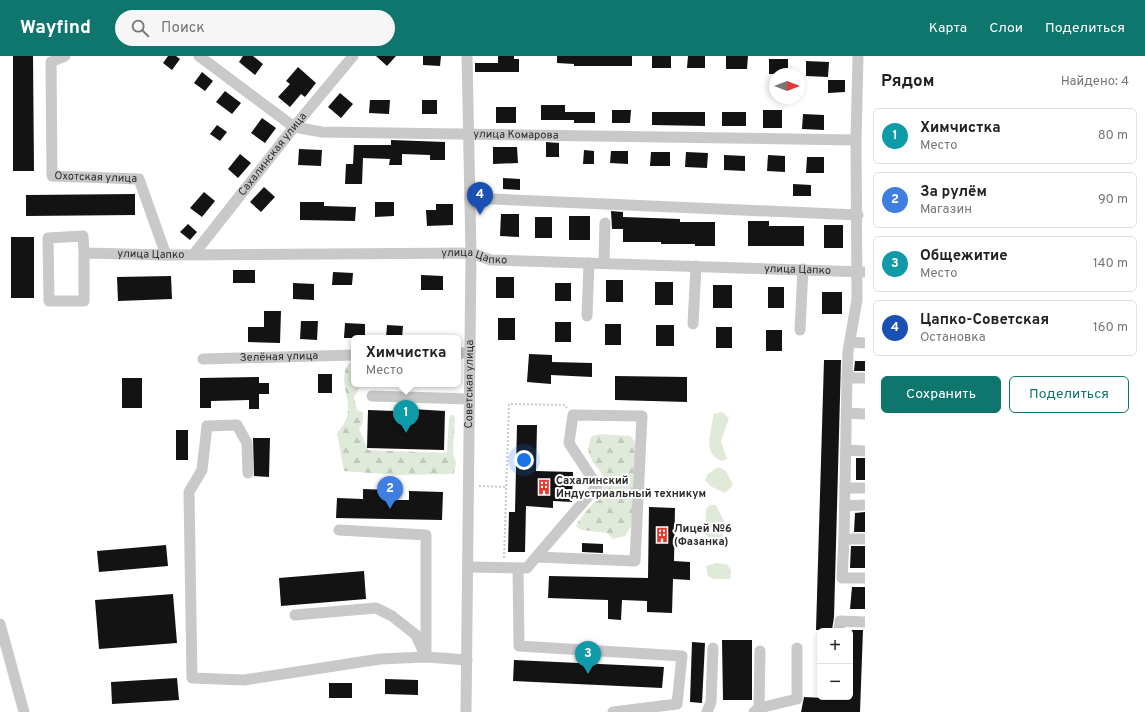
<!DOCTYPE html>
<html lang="ru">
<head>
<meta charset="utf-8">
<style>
  :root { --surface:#fff; --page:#f6f6f6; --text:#222; --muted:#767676; --line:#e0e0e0; --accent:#0f766e }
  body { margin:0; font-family:Overpass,sans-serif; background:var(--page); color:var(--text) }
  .controls { position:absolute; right:12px; bottom:12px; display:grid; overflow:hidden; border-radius:6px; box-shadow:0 2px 6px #0003 }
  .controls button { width:36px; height:36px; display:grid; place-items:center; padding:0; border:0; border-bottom:1px solid var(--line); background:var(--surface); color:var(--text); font:20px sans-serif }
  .compass { position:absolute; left:769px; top:12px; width:36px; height:36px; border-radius:50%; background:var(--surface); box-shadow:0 2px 6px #0003; rotate:90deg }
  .you { position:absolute; left:524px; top:404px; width:14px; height:14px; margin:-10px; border:3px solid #fff; border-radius:50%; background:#1a73e8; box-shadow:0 0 0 6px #1a73e833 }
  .badge { display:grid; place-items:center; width:26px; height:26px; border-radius:50%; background:var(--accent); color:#fff; font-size:13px; font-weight:700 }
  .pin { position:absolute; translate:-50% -33px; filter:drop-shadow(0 1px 2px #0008) }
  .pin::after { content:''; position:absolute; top:21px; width:14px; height:12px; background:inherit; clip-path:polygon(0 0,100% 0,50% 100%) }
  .popup { position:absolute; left:351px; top:279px; width:110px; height:52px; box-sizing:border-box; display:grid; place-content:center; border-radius:6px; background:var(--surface); filter:drop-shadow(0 1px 3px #0005); font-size:13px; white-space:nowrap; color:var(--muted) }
  .popup b { font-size:15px; color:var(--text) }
  .popup::after { content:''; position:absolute; left:50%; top:100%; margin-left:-8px; border:8px solid transparent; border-top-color:var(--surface) }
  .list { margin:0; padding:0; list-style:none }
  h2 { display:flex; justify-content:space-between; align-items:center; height:52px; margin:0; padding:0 16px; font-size:17px }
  h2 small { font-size:13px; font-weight:400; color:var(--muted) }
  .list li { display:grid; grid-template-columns:26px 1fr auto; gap:12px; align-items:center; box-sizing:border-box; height:56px; margin:0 8px 8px; padding:0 8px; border:1px solid var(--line); border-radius:6px }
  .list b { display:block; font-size:15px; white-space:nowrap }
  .list p { margin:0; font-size:13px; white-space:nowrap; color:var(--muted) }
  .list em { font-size:13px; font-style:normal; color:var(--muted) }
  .actions { display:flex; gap:8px; padding:12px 16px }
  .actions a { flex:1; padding:9px 0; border:1px solid var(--accent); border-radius:6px; text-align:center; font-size:14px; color:var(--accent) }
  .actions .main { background:var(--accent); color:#fff }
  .icon { flex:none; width:22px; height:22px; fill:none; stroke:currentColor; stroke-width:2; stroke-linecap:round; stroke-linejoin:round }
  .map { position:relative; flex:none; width:865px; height:656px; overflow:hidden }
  header { display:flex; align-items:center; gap:24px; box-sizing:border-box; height:56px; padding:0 20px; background:var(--accent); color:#fff }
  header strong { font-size:19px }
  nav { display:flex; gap:22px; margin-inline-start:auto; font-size:14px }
  .search { width:280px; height:36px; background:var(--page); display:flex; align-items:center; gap:10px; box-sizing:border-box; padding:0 14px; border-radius:22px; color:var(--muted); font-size:15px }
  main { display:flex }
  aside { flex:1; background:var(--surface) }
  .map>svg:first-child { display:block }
  .green { fill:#e0ead9 }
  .forest { fill:url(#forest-firs) }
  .building { fill:#131313 }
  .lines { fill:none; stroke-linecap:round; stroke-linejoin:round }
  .path { stroke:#c9c9c9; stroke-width:2; stroke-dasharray:2 2; stroke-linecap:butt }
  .minor { stroke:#c9c9c9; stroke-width:11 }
  .labels { text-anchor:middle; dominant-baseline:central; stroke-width:4; stroke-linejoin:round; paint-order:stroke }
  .street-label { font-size:11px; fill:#2c2c2c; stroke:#fff }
  .poi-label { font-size:11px; font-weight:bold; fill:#2c2c2c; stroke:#fff; text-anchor:start }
</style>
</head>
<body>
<header>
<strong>Wayfind</strong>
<div class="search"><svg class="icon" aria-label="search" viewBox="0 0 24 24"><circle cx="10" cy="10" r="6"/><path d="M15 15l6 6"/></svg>Поиск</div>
<nav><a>Карта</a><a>Слои</a><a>Поделиться</a></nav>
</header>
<main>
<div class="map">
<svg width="865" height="656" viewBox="0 0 865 656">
  <defs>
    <pattern id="forest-firs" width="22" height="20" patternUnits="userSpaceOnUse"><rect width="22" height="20" fill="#e0ead9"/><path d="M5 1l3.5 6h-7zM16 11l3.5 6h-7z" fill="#c0c9ba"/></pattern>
  </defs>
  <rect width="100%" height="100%" fill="#fff"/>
  <!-- green -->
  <g class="green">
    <path d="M722,356L729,362L721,385L727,403L722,405C700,397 713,374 713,358Z"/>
    <path d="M718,411L726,415L733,429L725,437L710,430L705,424L708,418Z"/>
    <path d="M710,449H716L724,465L723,479L726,489L720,491L705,478L706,453Z"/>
    <path d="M716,507L727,508L731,515L730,523H713L708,520L706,510Z"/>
  </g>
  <!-- forest -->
  <g class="forest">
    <path d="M349,307H354V328H368L360,331L354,341L357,354L363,356V366L359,373L368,394L442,397L447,396L449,363L451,359H454L455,362L453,397L456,407L454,418L397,419L344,415L337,377C343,370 348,363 348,354C349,337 338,323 349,307Z"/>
    <path d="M602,378L630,380L637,388L635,464L625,480L613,483L607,477L582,474L576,470C582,456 603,442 604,428C606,412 579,405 592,380Z"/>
  </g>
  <!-- building -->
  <g class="building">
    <path d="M13,0H33L34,115H13Z"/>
    <path d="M168,0H176L180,3L172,14L163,7Z"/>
    <path d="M243,0H253L263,8L255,19L239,6Z"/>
    <path d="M376,0H396L387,10Z"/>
    <path d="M423,0H441L440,10L423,9Z"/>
    <path d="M498,0H514V3H519V16H475V7H498Z"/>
    <path d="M557,0H632V10H574V8L557,7Z"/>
    <rect x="652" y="0" width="19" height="12"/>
    <path d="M688,0H705V12H687Z"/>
    <path d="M726,0H748L747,13H726Z"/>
    <rect x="769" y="3" width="19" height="15"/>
    <path d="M806,5L829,6L828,21L806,20Z"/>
    <path d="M298,11L316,27L305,41L301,38L290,51L278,41L290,28L286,25Z"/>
    <path d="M202,16L213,25L205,35L194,27Z"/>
    <path d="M828,24H845V36L828,37Z"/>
    <path d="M225,35L241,47L232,58L216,46Z"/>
    <path d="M340,37L353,48L341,62L328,51Z"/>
    <path d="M370,44H390L389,58L369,57Z"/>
    <rect x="422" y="44" width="15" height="14"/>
    <path d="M541,49H565V56H595V67H574V64H541Z"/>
    <rect x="496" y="51" width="20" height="16"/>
    <path d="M612,54H631L630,67H612Z"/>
    <rect x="763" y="54" width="19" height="18"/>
    <path d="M652,56H705V70L652,69Z"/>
    <rect x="722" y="56" width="24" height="14"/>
    <path d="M803,58L824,59V74L802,73Z"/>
    <path d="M262,62L276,72L265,87L251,77Z"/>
    <path d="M217,69L227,76L220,85L210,78Z"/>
    <path d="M391,84L445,86V104H430V99L402,98V109H389L390,103L363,102L362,128H345L346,108H353L354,89H391Z"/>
    <path d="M546,86L559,87V101H546Z"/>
    <path d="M493,91H517L518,107L493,108Z"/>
    <path d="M299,93L322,94L321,110L298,109Z"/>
    <path d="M584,94L594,95V108H583Z"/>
    <path d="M611,95H628V108L610,107Z"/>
    <path d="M651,96H670V110H650Z"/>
    <path d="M686,96L708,97L707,112L685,111Z"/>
    <path d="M240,98L251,107L238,122L228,113Z"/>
    <path d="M724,99L745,100V115L724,114Z"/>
    <path d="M768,99L785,100V116L767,115Z"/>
    <path d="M807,101H824V117H806Z"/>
    <path d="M503,122L520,123V134L503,133Z"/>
    <path d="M793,128L811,129V140H793Z"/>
    <path d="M264,131L275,141L261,156L250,146Z"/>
    <path d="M204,136L215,145L202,161L190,152Z"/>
    <path d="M135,138V159L26,160V139Z"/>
    <path d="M300,146H324V150L356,151L355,165L300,164Z"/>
    <path d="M375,146H394V160L375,161Z"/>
    <path d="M436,148H453V169L427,170L426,154H436Z"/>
    <path d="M611,155L623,156V161L680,163V166H715V190H695V188H661V186H623V173H612Z"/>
    <path d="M501,158H519V181L500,180Z"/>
    <rect x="569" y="160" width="21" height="24"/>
    <rect x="535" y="161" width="17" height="21"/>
    <path d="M748,165H769V170H804V190H748Z"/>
    <path d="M188,168L197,176L190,184L180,176Z"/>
    <rect x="824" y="169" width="19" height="23"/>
    <rect x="11" y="181" width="23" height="61"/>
    <rect x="233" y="214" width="22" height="13"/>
    <path d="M333,216L353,217L352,229H332Z"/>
    <path d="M421,219L443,220V234H421Z"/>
    <path d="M171,220L172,243L118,245L117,221Z"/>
    <rect x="496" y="221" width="18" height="21"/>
    <rect x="606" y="224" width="17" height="22"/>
    <rect x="655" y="226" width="18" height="23"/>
    <path d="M293,227L314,228V244L293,243Z"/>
    <rect x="555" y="227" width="16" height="18"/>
    <rect x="713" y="229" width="19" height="23"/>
    <rect x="768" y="231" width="16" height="21"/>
    <rect x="822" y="236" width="20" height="22"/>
    <path d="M264,255H281L280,287L248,286V271H264Z"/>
    <rect x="498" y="262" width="17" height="22"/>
    <path d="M301,265H318L317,284L300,283Z"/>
    <rect x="555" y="266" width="16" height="20"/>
    <path d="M345,267L365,268V282H344Z"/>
    <rect x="605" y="268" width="16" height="21"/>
    <path d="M387,269L403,270L402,282H386Z"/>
    <rect x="656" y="269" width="18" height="21"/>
    <rect x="716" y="271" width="16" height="21"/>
    <rect x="766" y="274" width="16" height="21"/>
    <path d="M529,298L552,299V306L592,307V321L551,319V328L527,326Z"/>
    <path d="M824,304H841L834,561L832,574H816Z"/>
    <path d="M855,305H865V315H854Z"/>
    <rect x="318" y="318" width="14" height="19"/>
    <path d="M615,320L687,321V346L615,344Z"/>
    <path d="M259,321V327H269V338H259V353H249V344L211,345V352H200V322Z"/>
    <rect x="122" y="322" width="20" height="30"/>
    <path d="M395,352L445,355L444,394L367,392L368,354L395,355Z"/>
    <path d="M517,369H537L536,415L573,416L572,446L553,445V452L526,450L525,496H508L509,456H515Z"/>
    <rect x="176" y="374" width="12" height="30"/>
    <path d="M253,382H270L269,421L254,420Z"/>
    <rect x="856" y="402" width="9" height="22"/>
    <path d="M363,433L391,434V444H409V435L443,436L442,464L336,462L337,442L363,443Z"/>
    <path d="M649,451L675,452L674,505L690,506V524L673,523L672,557L647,556V545L622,544L621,564L608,563V544L548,542L549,520L648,522Z"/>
    <path d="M865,456V476H854L855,457Z"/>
    <path d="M582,487L603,488V497L582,496Z"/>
    <path d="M166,489L168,510L99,516L97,495Z"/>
    <path d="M851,490H865V512H850Z"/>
    <path d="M364,515L366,543L281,550L279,522Z"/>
    <path d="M852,531H865V553H850Z"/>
    <path d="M173,538L177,587L99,593L95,544Z"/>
    <path d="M850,574H863L860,656H801L804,641L844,643V641H850Z"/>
    <path d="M722,584H752V644H723Z"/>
    <path d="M692,586L705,587L702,647L690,646Z"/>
    <path d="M514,604L664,611L662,632L513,625Z"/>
    <path d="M177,622L179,644L112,648L111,626Z"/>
    <path d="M385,623L418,624V639L385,638Z"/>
    <rect x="329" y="627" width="23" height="15"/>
  </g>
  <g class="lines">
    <!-- path -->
    <g class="path">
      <path d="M479,430L506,431"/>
      <path d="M504,502L509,348L565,349L567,352"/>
    </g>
    <!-- minor -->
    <g class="minor">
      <path id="s1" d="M65,0L51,6L52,120L139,123L166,199"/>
      <path id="s2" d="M199,0L294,71L322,76L856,84"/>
      <path d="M470,142L858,159"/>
      <path id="s3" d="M84,197V245H49L48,182L83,180L84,197L166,199L471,197L491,204L865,216"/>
      <path id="s4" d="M194,198L294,71L353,0"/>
      <path d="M604,207L605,167"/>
      <path d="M587,260L589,207"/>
      <path d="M693,268L696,210"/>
      <path d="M800,274L803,213"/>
      <path d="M850,286L865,287"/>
      <path d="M458,297H470"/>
      <path id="s5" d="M203,303L354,299"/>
      <path d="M847,322L848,295L857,244L856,84L858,0"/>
      <path d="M865,322H847L844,483H865"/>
      <path d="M372,340L469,343"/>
      <path d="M847,357L865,358"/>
      <path d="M846,394L865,395"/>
      <path d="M248,417L247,387L237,369L207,370L202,414L189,436L192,622L244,624L380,603L426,601L467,604"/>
      <path d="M845,432H865"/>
      <path d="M844,450L865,449"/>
      <path d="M339,474L426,479V601"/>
      <path d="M844,483L842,522H865"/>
      <path d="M468,511L527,512L536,501L597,430L569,387L573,359L642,360L635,505L536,501"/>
      <path d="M518,512L519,590L682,600L677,648L613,656"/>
      <path d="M295,559L376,552L392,560L416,579L424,597"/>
      <path d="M0,568L24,656"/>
      <path d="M839,575L840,565L865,566"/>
      <path d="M759,652L760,595"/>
      <path id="s6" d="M466,656L471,197L467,0"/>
      <path d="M707,656L711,646L713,592"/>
      <path d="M754,656L759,652L797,643V592"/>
    </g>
  </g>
  <!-- icons -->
  <defs>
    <g id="building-bare" transform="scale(1.2)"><path d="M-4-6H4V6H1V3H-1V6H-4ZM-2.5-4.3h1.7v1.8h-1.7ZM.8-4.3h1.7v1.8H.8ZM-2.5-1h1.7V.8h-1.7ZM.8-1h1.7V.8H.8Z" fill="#e3392e" stroke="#fff" stroke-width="2.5" paint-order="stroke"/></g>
  </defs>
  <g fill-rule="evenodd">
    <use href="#building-bare" x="544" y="431"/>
    <use href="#building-bare" x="662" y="479"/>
  </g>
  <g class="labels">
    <!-- street labels -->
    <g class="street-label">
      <text stroke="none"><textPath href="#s2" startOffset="341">улица Комарова</textPath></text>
      <text stroke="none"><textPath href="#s4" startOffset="127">Сахалинская улица</textPath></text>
      <text stroke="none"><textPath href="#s1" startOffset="173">Охотская улица</textPath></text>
      <text stroke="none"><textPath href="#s3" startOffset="265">улица Цапко</textPath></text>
      <text stroke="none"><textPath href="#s3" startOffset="589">улица Цапко</textPath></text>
      <text stroke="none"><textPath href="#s3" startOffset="913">улица Цапко</textPath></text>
      <text stroke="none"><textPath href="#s5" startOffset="76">Зелёная улица</textPath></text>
      <text stroke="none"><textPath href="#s6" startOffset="328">Советская улица</textPath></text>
    </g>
    <!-- poi labels -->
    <g class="poi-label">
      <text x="556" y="425">Сахалинский<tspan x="556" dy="13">Индустриальный техникум</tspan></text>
      <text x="674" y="473">Лицей №6<tspan x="674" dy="13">(Фазанка)</tspan></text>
    </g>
  </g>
</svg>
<div class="controls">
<button>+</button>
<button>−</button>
</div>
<svg class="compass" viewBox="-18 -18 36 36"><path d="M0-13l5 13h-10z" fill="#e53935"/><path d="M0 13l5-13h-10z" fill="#767676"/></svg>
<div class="you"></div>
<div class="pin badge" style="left:406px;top:377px;background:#0f9aa8">1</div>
<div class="popup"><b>Химчистка</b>Место</div>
<div class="pin badge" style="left:390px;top:453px;background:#3f7fe0">2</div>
<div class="pin badge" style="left:588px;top:618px;background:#0f9aa8">3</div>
<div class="pin badge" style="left:480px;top:159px;background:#1a4fb4">4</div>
</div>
<aside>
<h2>Рядом<small>Найдено: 4</small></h2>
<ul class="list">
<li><span class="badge" style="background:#0f9aa8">1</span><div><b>Химчистка</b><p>Место</p></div><em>80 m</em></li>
<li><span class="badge" style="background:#3f7fe0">2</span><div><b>За рулём</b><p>Магазин</p></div><em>90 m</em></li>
<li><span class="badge" style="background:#0f9aa8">3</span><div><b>Общежитие</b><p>Место</p></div><em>140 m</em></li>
<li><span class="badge" style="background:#1a4fb4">4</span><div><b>Цапко-Советская</b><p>Остановка</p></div><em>160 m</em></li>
</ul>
<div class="actions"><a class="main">Сохранить</a><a>Поделиться</a></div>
</aside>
</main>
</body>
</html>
